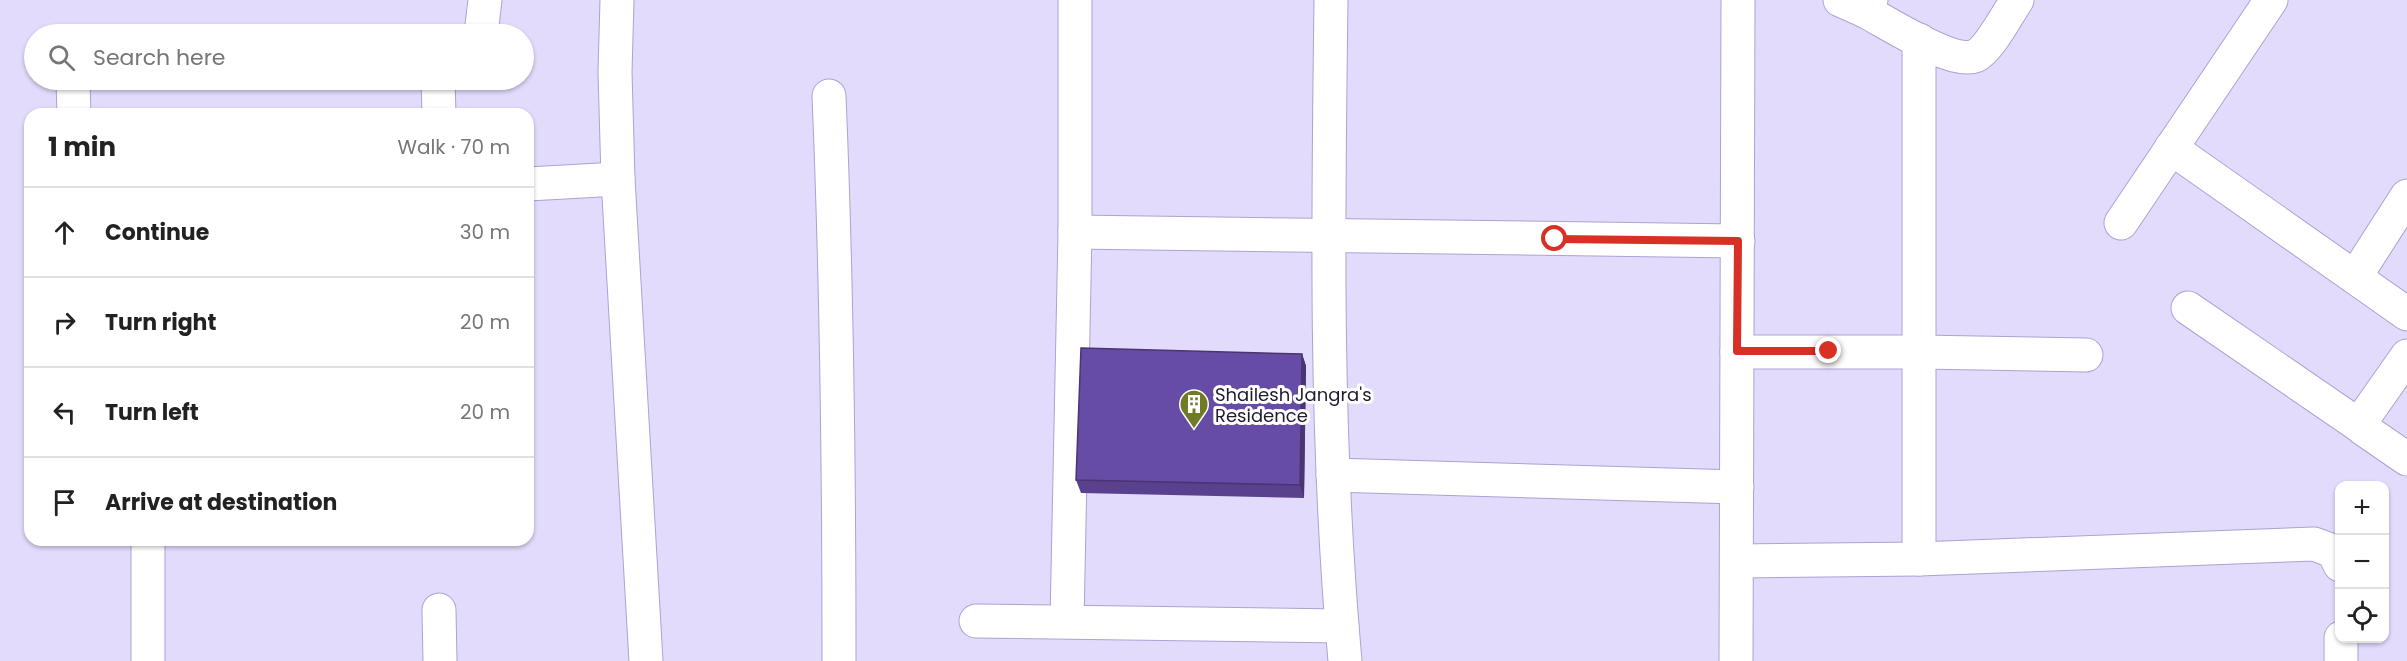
<!DOCTYPE html>
<html lang="en">
<head>
<meta charset="utf-8">
<style>
  :root { --surface:#fff; --page:#f6f6f6; --text:#222; --muted:#767676; --line:#e0e0e0 }
  body { margin:0; font-family:Poppins,sans-serif; background:var(--page); color:var(--text) }
  .controls { position:absolute; right:18px; bottom:18px; display:grid; overflow:hidden; border-radius:12px; box-shadow:0 2px 4px #0004 }
  .controls button { width:54px; height:54px; display:grid; place-items:center; padding:0; border:0; border-bottom:2px solid var(--line); background:var(--surface); color:var(--text); font:30px sans-serif }
  .stop { position:absolute; width:18px; height:18px; margin:-14px; border:4px solid #d93025; border-radius:50%; background:#fff }
  .stop.end { background:#d93025; border-color:#fff; box-shadow:0 2px 6px #0008 }
  .list { margin:0; padding:0; list-style:none }
  h2 { display:flex; justify-content:space-between; align-items:center; height:78px; margin:0; padding:0 24px; font-size:26px }
  h2 small { font-size:20px; font-weight:400; color:var(--muted) }
  .list li { display:grid; grid-template-columns:39px 1fr auto; gap:18px; align-items:center; box-sizing:border-box; height:90px; padding:0 24px; border-top:2px solid var(--line) }
  .list b { display:block; font-size:22px; white-space:nowrap }
  .list em { font-size:20px; font-style:normal; color:var(--muted) }
  .icon { flex:none; width:33px; height:33px; fill:none; stroke:currentColor; stroke-width:2; stroke-linecap:round; stroke-linejoin:round }
  .map { position:relative; flex:none; width:2407px; height:661px; overflow:hidden }
  .search { position:absolute; background:var(--surface); box-shadow:0 2px 4px #0004; left:24px; top:24px; width:510px; height:66px; display:flex; align-items:center; gap:15px; box-sizing:border-box; padding:0 21px; border-radius:33px; color:var(--muted); font-size:22px }
  .panel { position:absolute; background:var(--surface); box-shadow:0 2px 4px #0004; left:24px; top:108px; width:510px; height:438px; border-radius:18px }
  .map>svg:first-child { display:block }
  .lines { fill:none; stroke-linecap:round; stroke-linejoin:round }
  .minor-casing { stroke:#ada2d4; stroke-width:35 }
  .minor { stroke:#fff; stroke-width:33 }
  .wall { fill:#59418e }
  .shaded-wall { fill:#483574 }
  .building { fill:#674ca5; stroke:#483574; stroke-width:1.5 }
  .route { stroke:#d93025; stroke-width:8 }
  .labels { text-anchor:middle; dominant-baseline:central; stroke-width:6; stroke-linejoin:round; paint-order:stroke }
  .poi-label { font-size:18px; fill:#201b2e; stroke:#fff; text-anchor:start }
</style>
</head>
<body>
<div class="map">
<svg width="2407" height="661" viewBox="0 0 2407 661">
  <rect width="100%" height="100%" fill="#e2dbfb"/>
  <g class="lines">
    <!-- minor casing -->
    <g class="minor-casing">
      <g id="minor">
        <path d="M617,0L615,72L618,179L646,661"/>
        <path d="M1331,0C1328,220 1325,441 1345,661"/>
        <path d="M1840,0L1865,11L1871,0"/>
        <path d="M1865,11C1888,23 1952,65 1975,56C1989,50 2008,13 2017,0"/>
        <path d="M481,34L485,0"/>
        <path d="M1919,40V559"/>
        <path d="M438,80L439,114"/>
        <path d="M73,81L74,114"/>
        <path d="M829,96C837,285 839,472 839,661"/>
        <path d="M2171,148L2407,314"/>
        <path d="M528,184L618,179"/>
        <path d="M2121,223L2271,0"/>
        <path d="M1075,232L1738,241"/>
        <path d="M2355,277L2407,196"/>
        <path d="M2188,308L2360,426"/>
        <path d="M1737,352H1921L2086,355"/>
        <path d="M2407,356L2360,423L2362,428L2407,459"/>
        <path d="M1333,475L1737,487"/>
        <path d="M148,540V661"/>
        <path d="M1737,561L1919,559L2314,544L2333,551L2340,565"/>
        <path d="M439,610L440,661"/>
        <path d="M976,621L1342,626"/>
        <path d="M1067,621L1075,232V0"/>
        <path d="M2341,638V661"/>
        <path d="M1736,661L1738,0"/>
      </g>
    </g>
    <!-- minor -->
    <use href="#minor" class="minor"/>
  </g>
  <!-- wall -->
  <path class="wall" d="M1302,354L1306,366L1304,498L1081,493L1076,480Z"/>
  <!-- shaded-wall -->
  <path class="shaded-wall" d="M1302,354L1306,366L1304,498L1300,485Z"/>
  <!-- building -->
  <path class="building" d="M1081,348L1302,354L1300,485L1076,480Z"/>
  <g class="lines">
    <!-- route -->
    <path class="route" d="M1555,239L1738,241L1737,351H1829"/>
  </g>
  <!-- icons -->
  <defs>
    <g id="building-pin" transform="scale(1.5)"><path d="M0 17L-7.5 6A9.5 9.5 0 1 1 7.5 6Z" fill="#717a24" stroke="#fff"/><path d="M-4-6H4V6H1V3H-1V6H-4ZM-2.5-4.3h1.7v1.8h-1.7ZM.8-4.3h1.7v1.8H.8ZM-2.5-1h1.7V.8h-1.7ZM.8-1h1.7V.8H.8Z" fill="#fff"/></g>
  </defs>
  <g fill-rule="evenodd">
    <use href="#building-pin" x="1194" y="404"/>
  </g>
  <g class="labels">
    <!-- poi labels -->
    <g class="poi-label">
      <text x="1215" y="394">Shailesh Jangra's<tspan x="1215" dy="21">Residence</tspan></text>
    </g>
  </g>
</svg>
<div class="controls">
<button>+</button>
<button>−</button>
<button><svg class="icon" aria-label="locate" viewBox="0 0 24 24"><circle cx="12" cy="12" r="6"/><path d="M12 2v4M12 18v4M2 12h4M18 12h4"/></svg></button>
</div>
<div class="stop" style="left:1555px;top:239px"></div>
<div class="stop end" style="left:1829px;top:351px"></div>
<div class="search"><svg class="icon" aria-label="search" viewBox="0 0 24 24"><circle cx="10" cy="10" r="6"/><path d="M15 15l6 6"/></svg>Search here</div>
<section class="panel">
<h2>1 min<small>Walk · 70 m</small></h2>
<ul class="list">
<li><svg class="icon" aria-label="ahead" viewBox="0 0 24 24"><path d="M12 20V5M6 11l6-6 6 6"/></svg><div><b>Continue</b></div><em>30 m</em></li>
<li><svg class="icon" aria-label="right" viewBox="0 0 24 24"><path d="M7 20v-9h11M14 6l5 5-5 5"/></svg><div><b>Turn right</b></div><em>20 m</em></li>
<li><svg class="icon" aria-label="left" viewBox="0 0 24 24"><path d="M17 20v-9H6M10 6l-5 5 5 5"/></svg><div><b>Turn left</b></div><em>20 m</em></li>
<li><svg class="icon" aria-label="arrive" viewBox="0 0 24 24"><path d="M6 21V4h12l-3 4 3 4H6"/></svg><div><b>Arrive at destination</b></div></li>
</ul>
</section>
</div>
</body>
</html>
